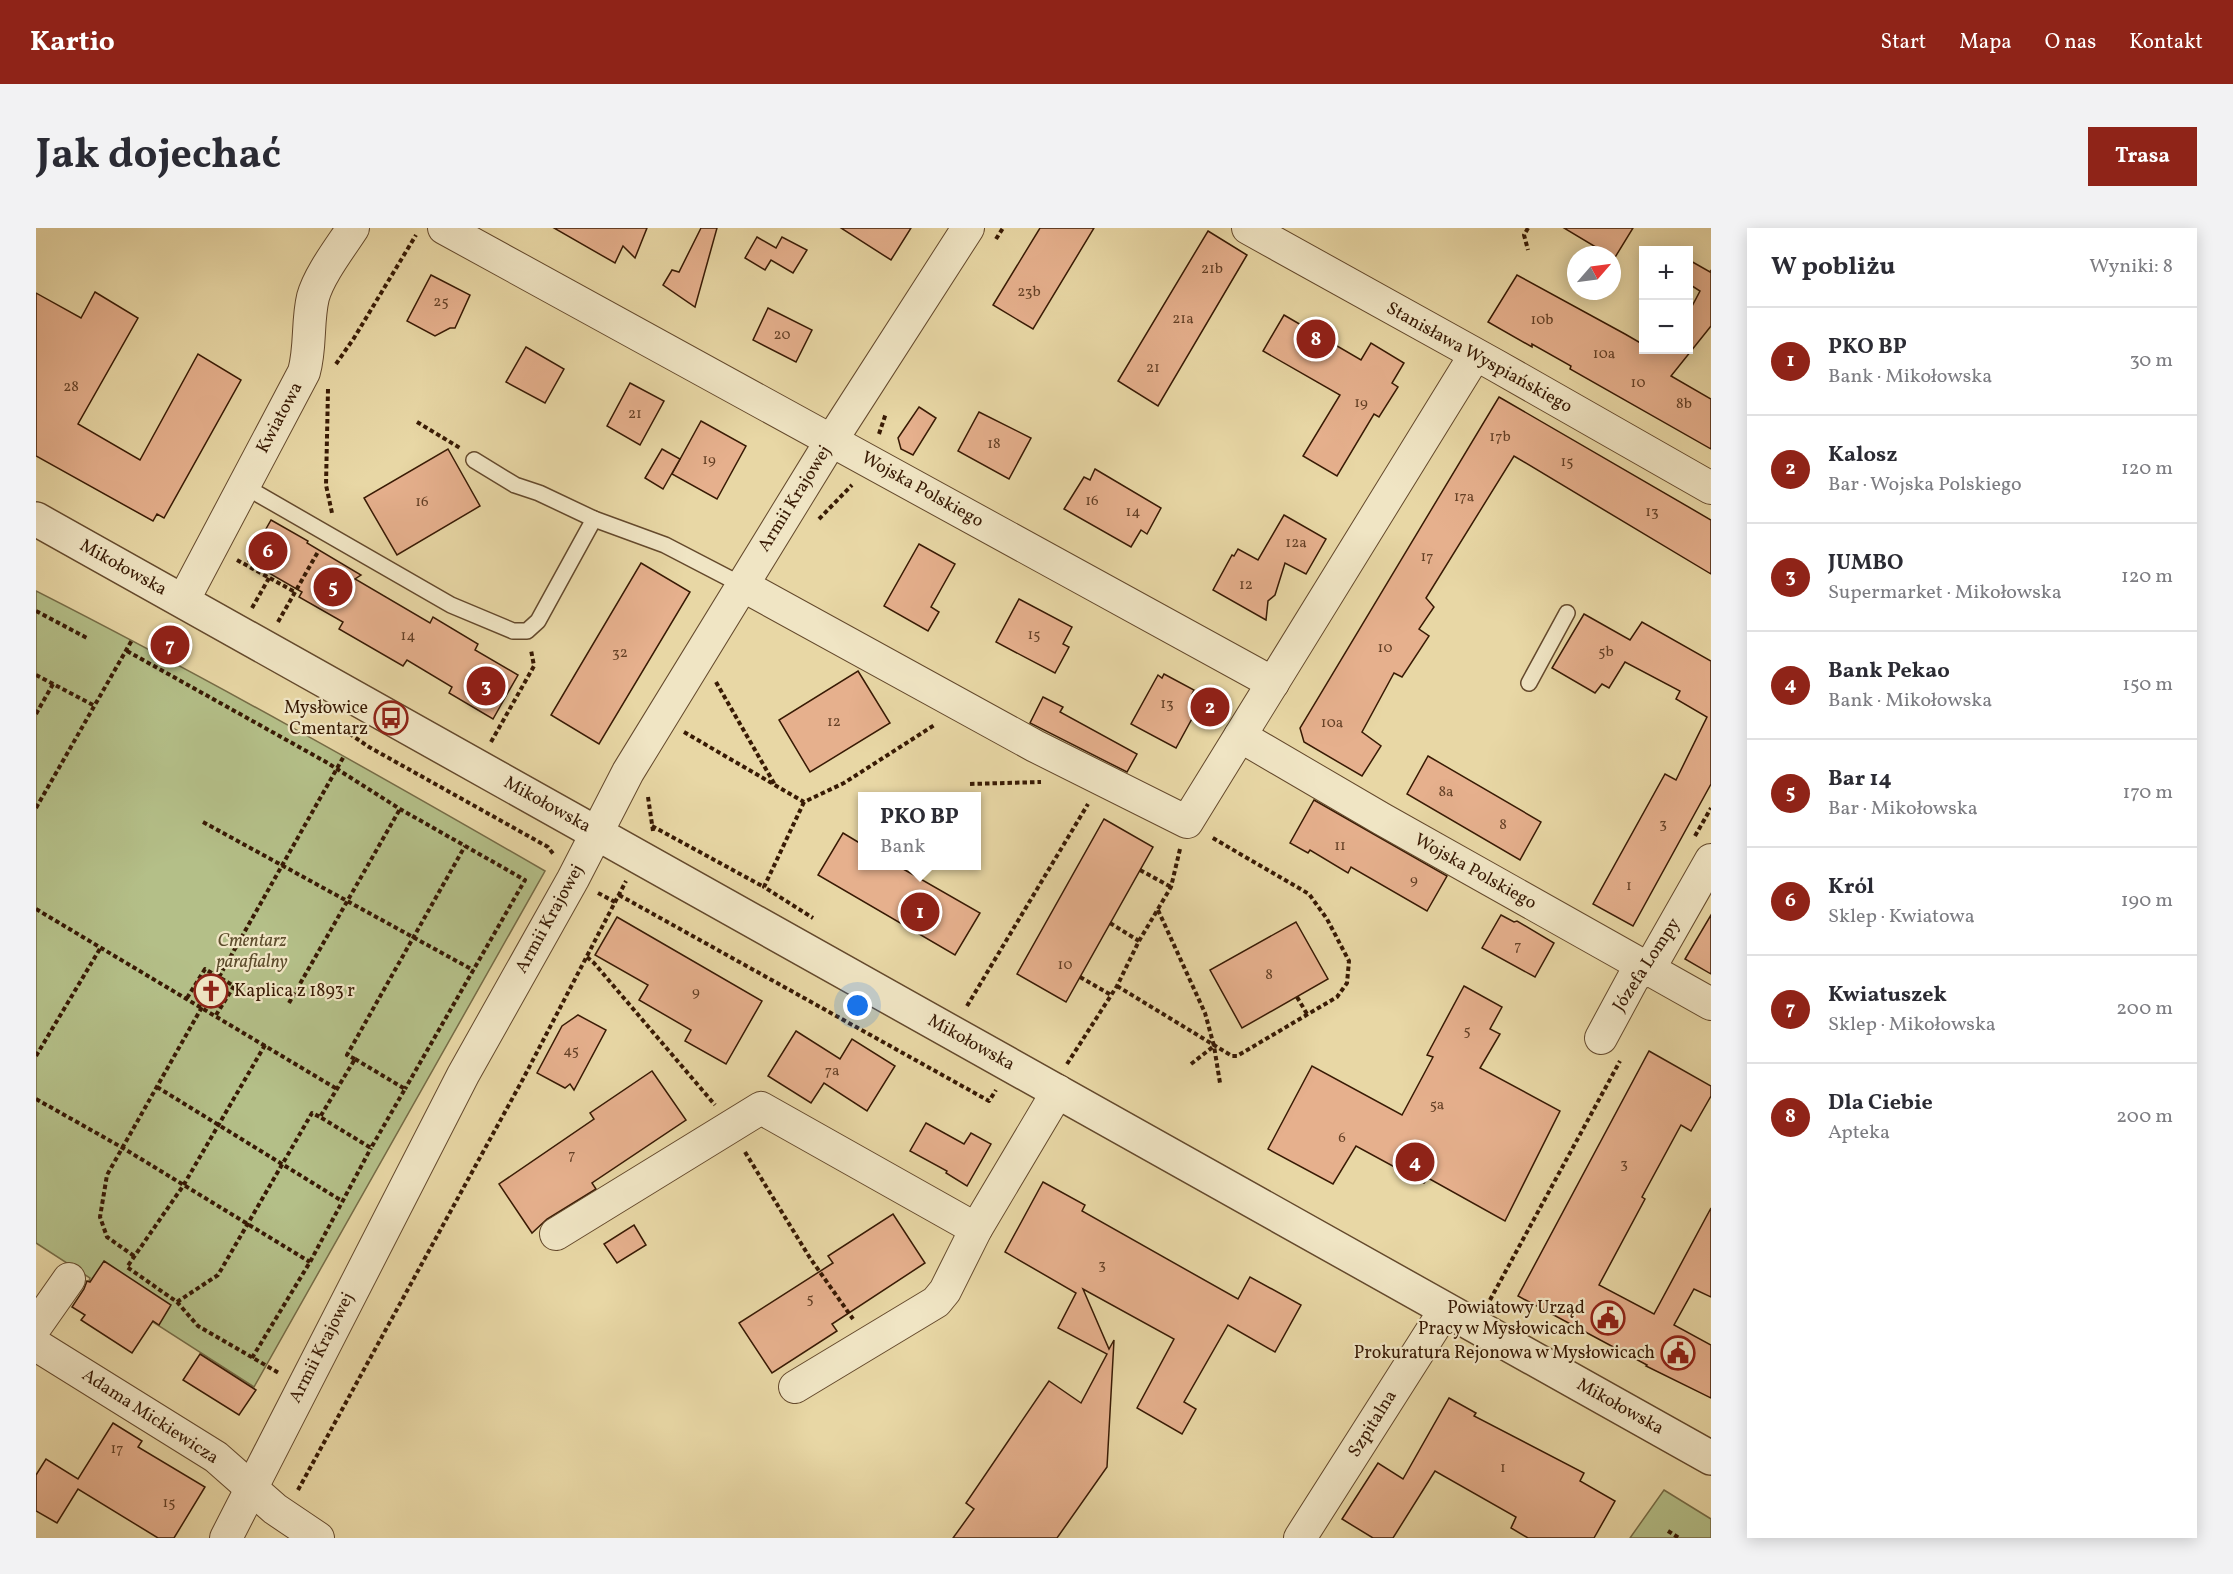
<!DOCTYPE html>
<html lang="pl">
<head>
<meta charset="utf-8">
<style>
  :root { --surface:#fff; --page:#f2f2f3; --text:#2b2b33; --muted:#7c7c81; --line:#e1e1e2; --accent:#8f2418 }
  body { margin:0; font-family:Vollkorn,serif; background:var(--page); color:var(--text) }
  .controls { position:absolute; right:18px; top:18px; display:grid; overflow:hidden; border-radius:0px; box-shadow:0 3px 15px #0003 }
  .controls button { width:54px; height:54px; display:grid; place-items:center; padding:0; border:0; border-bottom:2px solid var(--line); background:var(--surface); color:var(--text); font:30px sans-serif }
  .compass { position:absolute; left:1531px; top:18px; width:54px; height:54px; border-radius:50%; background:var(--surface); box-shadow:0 3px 15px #0003; rotate:62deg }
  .you { position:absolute; left:822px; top:778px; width:21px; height:21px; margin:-15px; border:4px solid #fff; border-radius:50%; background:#1a73e8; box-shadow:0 0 0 9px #1a73e833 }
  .badge { display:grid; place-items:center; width:39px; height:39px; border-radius:50%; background:var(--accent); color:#fff; font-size:20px; font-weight:700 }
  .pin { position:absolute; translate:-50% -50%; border:3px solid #fff; box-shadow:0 2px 6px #0006 }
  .popup { position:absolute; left:822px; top:564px; width:123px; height:78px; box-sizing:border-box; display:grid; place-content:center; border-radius:0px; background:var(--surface); filter:drop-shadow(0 2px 4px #0005); font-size:20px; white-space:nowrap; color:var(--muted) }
  .popup b { font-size:22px; color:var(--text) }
  .popup::after { content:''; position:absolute; left:50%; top:100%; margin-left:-12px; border:12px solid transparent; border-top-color:var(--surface) }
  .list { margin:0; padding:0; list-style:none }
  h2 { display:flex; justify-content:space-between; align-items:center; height:78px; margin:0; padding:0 24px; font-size:26px }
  h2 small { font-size:20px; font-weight:400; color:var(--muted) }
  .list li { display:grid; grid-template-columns:39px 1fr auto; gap:18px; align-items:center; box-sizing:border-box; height:108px; padding:0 24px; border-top:2px solid var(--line) }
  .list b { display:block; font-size:22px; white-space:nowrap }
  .list p { margin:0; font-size:20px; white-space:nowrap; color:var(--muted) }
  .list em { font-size:20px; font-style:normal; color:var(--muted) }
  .map { position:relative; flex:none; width:1675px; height:1310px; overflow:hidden; border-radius:0px }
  header { display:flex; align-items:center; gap:36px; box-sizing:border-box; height:84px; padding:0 30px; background:var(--accent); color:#fff }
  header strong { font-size:28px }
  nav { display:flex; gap:33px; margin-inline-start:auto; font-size:21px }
  .intro { display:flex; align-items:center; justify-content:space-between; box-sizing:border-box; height:144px; padding:0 36px }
  h1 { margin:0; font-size:42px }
  .button { padding:15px 27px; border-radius:0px; background:var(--accent); color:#fff; font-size:21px; font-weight:700 }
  main { display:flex; gap:36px; padding:0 36px }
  aside { flex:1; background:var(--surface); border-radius:0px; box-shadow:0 3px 15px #0003 }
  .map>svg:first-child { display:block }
  .green { fill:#b4bf88; stroke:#766c46; stroke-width:1.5 }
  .building { fill:#e6b08d; stroke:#381a04; stroke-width:1.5 }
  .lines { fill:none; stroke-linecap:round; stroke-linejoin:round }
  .service-casing { stroke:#64492c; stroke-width:18 }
  .minor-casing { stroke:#64492c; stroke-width:34 }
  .tertiary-casing { stroke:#64492c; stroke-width:36 }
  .path { stroke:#381a04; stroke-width:4; stroke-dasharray:4.5 3; stroke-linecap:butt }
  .service { stroke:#f0e5c4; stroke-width:15 }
  .minor { stroke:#f0e5c4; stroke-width:32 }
  .tertiary { stroke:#f0e5c4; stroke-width:33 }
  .labels { text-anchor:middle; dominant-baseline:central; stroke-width:4.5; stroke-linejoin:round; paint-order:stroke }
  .number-label { font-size:15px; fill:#644026 }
  .street-label { font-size:18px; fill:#381a04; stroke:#f0e5c4 }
  .poi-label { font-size:18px; fill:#381a04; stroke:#f0e5c4; text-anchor:end }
  .park-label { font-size:18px; font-style:italic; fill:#5d4c2c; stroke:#f0e5c4 }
</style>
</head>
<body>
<header>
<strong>Kartio</strong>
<nav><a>Start</a><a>Mapa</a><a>O nas</a><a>Kontakt</a></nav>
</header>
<div class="intro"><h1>Jak dojechać</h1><a class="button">Trasa</a></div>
<main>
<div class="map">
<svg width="1675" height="1310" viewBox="0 0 1675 1310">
  <rect width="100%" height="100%" fill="#e8d7a5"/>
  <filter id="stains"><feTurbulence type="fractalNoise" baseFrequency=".00333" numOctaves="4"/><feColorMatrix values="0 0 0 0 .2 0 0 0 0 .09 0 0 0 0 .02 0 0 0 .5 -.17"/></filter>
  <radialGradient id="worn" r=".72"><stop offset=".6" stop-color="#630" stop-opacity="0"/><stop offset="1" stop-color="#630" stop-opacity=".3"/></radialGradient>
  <!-- green -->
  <g class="green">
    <path d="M0,363C173,451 341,546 509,643L218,1159L53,1053L54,1050L0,1015Z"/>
    <path d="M1628,1262L1675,1291V1310H1594Z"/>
  </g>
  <!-- building -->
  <g class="building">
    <path d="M518,0H611L599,30L587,18L579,35Z"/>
    <path d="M665,0H681L659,79L627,57L636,42L643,44Z"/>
    <path d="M805,0H875L855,32Z"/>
    <path d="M1004,0H1058L997,101L957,77Z"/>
    <path d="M1528,0H1597L1578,31L1576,27H1573Z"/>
    <path d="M1172,3L1211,27L1122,178L1082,153Z"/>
    <path d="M721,9L740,20L746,9L771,22L757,45L735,32L729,42L709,30Z"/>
    <path d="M1653,32L1674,44L1675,42V98L1635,148L1675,171V221L1534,141L1535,138L1496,116V119L1452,94L1481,47L1589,106L1608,117V122H1653V84L1664,63L1653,56Z"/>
    <path d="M395,47L434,67L419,100H414L399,108L371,93Z"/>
    <path d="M59,64L102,90L42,196L104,232L162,126L205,152L128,290L121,286L117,293L0,228V65L45,90Z"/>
    <path d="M732,80L776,102L760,134L717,112Z"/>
    <path d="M1248,87L1325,132L1335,115L1368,135L1356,155L1362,159L1343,189L1338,186L1301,248L1267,228L1304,167L1227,123Z"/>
    <path d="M490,119L528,141L509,175L470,154Z"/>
    <path d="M594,155L628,173L604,217L571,198Z"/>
    <path d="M1463,169L1675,292V346L1478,228L1390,370L1398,379L1383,401L1393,408L1366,449L1358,445L1326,504L1345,518L1326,548L1268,514L1264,500Z"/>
    <path d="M883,179L900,190L877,227L865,221L862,210Z"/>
    <path d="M943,184L995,210L973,251L922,223Z"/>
    <path d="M665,193L710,218L681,271L636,246Z"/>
    <path d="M412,221L444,278L361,327L328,270Z"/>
    <path d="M626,221L644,231L627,261L609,250Z"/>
    <path d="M1059,241L1125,280L1111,306L1105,302L1095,319L1028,281L1048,249L1054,252Z"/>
    <path d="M1248,287L1290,311L1270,346L1249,335L1239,367L1232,373L1230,392L1177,362L1196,327L1198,328L1202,321L1222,332Z"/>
    <path d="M235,292L272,313L271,315L325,347L319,351L394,395L397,389L442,416L439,422L482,447L457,491L413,465L416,459L371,432L367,438L303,401L307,394L263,369L266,364L212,333Z"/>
    <path d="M883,316L919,336L895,379L903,384L892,403L848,378Z"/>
    <path d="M605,335L654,364L563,516L515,487Z"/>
    <path d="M983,371L1036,399L1027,416L1033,419L1019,445L960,414Z"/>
    <path d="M1548,386L1594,412L1606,394L1675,433V556L1597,698L1557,676L1629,546L1640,552L1671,489L1640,471L1644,463L1589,434L1573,460L1566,456L1559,465L1516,440Z"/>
    <path d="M822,443L854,495L774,544L743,492Z"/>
    <path d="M1128,446L1158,462L1156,466L1161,469L1153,483L1158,487L1140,520L1095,496L1122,447L1126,450Z"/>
    <path d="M1007,469L1027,479L1024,484L1101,526L1091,544L994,495Z"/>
    <path d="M1392,528L1505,594L1484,632L1371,566Z"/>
    <path d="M1278,572L1411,648L1391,683L1315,639L1312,645L1274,622L1272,625L1254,615Z"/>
    <path d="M1068,591L1117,619L1030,774L981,746Z"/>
    <path d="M807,605L827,617V638H862L944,685L919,727L782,647Z"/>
    <path d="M1465,687L1478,694L1481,693L1518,715L1499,749L1446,720Z"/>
    <path d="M1675,687V746L1649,731Z"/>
    <path d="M581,689L726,773L690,836L649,813L655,802L603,772L612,757L559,727Z"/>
    <path d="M1260,694L1292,751L1206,800L1174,742Z"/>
    <path d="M170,749L190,759L179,778L159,768Z"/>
    <path d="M1428,758L1466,779L1454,801L1464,806L1444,840L1524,883L1469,993L1392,950L1388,955L1320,918L1297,956L1232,921L1276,838L1366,887L1397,829L1391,827Z"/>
    <path d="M542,787L570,802L538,862L534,856L529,860L501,845L526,798Z"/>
    <path d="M760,803L804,831L816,811L859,838L831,883L788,855L775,875L732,848Z"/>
    <path d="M1613,823L1675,858V868L1655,903L1645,897L1606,969L1609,971L1563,1057L1618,1086L1675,980V1069L1658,1061L1638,1097L1675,1117V1170L1610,1138L1611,1137L1482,1068Z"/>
    <path d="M616,843L650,892L556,955L560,961L511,991L496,1005L463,956L558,891L554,885Z"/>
    <path d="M890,895L928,916L935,905L955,916L931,958L910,945L911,943L874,923Z"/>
    <path d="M1007,954L1049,977L1046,983L1202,1071L1214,1049L1265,1077L1239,1124L1192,1097L1148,1174L1160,1181L1146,1206L1101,1180L1138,1111L1047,1061L1073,1121L1078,1112L1071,1239L1021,1310H917L938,1281L930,1275L1013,1153L1045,1175L1071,1126L1022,1100L1040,1065L969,1024Z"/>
    <path d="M857,986L889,1035L796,1096L801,1103L736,1145L703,1095L797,1035L792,1028Z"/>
    <path d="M598,997L610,1017L581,1035L568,1016Z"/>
    <path d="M68,1033L135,1077L123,1097L117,1093L96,1125L45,1092L49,1087L36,1079L48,1061L51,1053L54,1054Z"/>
    <path d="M164,1126L220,1162L203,1187L147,1152Z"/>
    <path d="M1413,1170L1440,1185L1438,1188L1548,1245L1544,1253L1579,1273L1558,1310H1492L1475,1300L1480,1289L1399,1243L1357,1310H1337L1306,1291L1342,1235L1367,1251Z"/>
    <path d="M77,1195L106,1213L102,1219L169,1259L138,1310H122L42,1261L21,1295L0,1283V1247L10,1231L42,1251Z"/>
  </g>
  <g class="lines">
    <!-- service casing -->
    <g class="service-casing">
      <g id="service">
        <path d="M438,232L479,257L503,265L558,291L629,317L706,357"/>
        <path d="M208,258L415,377L477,403H491L502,393L558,291"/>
        <path d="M1493,455L1531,385"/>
      </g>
    </g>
    <!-- minor casing -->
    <g class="minor-casing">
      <g id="minor">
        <path d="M408,0L1237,455"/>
        <path d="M1212,0L1459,137L1675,260"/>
        <path d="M706,357L999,518L1151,594L1439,127"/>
        <path d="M147,373L268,144C275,119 271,94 277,69C283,47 304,20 317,0"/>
        <path d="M1204,508L1346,591L1675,776"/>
        <path d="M1565,810L1599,747L1613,741L1675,632"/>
        <path d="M520,1006L725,880L940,1001"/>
        <path d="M0,1098L33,1051"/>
        <path d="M0,1117L180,1229L239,1281L282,1310"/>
        <path d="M759,1159L900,1074L909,1063L940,1001L1022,863"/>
        <path d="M190,1310L427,847L537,651L592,544L795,213L932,0"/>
        <path d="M1264,1310L1409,1082"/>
      </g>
    </g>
    <!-- tertiary casing -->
    <g class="tertiary-casing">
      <path id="tertiary" d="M0,291L1675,1230"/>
    </g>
    <!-- path -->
    <g class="path">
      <path d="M1492,0L1488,7L1492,22"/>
      <path d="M960,11L967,0"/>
      <path d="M300,136L318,110L380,7"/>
      <path d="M292,161L290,257L296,285"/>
      <path d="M381,194L424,220"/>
      <path d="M843,206L850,185"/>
      <path d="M783,291L816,257"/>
      <path d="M201,332L259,364"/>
      <path d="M216,380L233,350"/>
      <path d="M0,383L51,410"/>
      <path d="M242,394L283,322"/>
      <path d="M91,423L290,534L364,581L489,652L369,861"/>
      <path d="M0,447L59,478"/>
      <path d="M680,454L739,557"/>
      <path d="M0,486L17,456"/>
      <path d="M301,497L333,519L512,619L518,627"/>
      <path d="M648,504L768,574L808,555L900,496"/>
      <path d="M455,514L498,438L495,422"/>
      <path d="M934,556L1005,554"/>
      <path d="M612,569L617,603"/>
      <path d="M768,574L728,659L777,690"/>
      <path d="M0,580L96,412"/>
      <path d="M167,594L437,742"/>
      <path d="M616,598L728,659"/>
      <path d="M1659,608L1675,580"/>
      <path d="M1104,642L1135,659"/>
      <path d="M562,665L579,674"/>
      <path d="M583,667L953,873L960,862"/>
      <path d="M0,681L301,861"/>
      <path d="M1122,682L1169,785L1178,818L1184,855"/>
      <path d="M1074,695L1103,713"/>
      <path d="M551,729L558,735L679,877"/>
      <path d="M183,749L308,528"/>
      <path d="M1044,749L1075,767"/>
      <path d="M1081,758L1196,828H1201L1301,769L1311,755L1313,733L1291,691L1273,666L1175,609"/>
      <path d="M1261,769L1271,786"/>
      <path d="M151,770L169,741L198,758L180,787"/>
      <path d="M253,775L364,581"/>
      <path d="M931,778L1052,576"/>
      <path d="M229,817L147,958L91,1039L141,1074L162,1098L243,1145"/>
      <path d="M0,828L65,719"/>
      <path d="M319,831L369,861L335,920L284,889Z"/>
      <path d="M319,831L311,827L429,618"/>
      <path d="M1031,836L1081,758L1103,713L1135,659L1144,621"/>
      <path d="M1155,836L1178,818"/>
      <path d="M121,859L306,973"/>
      <path d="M0,871L87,920L274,1034"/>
      <path d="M709,924L774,1030L817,1091"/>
      <path d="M98,1028L71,1009L64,989L71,947L166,779"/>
      <path d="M1454,1072L1584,833"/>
      <path d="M141,1074L182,1047L276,885L284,889"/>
      <path d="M216,1130L274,1034L335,920"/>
      <path d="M262,1262L487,851L590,653"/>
      <path d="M1632,1303L1643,1310"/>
    </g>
    <!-- service -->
    <use href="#service" class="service"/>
    <!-- minor -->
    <use href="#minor" class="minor"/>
    <!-- tertiary -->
    <use href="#tertiary" class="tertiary"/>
  </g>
  <!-- icons -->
  <defs>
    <g id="bus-ring" transform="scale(1.725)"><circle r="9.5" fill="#f0e5c4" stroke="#8f2418" stroke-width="1.5"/><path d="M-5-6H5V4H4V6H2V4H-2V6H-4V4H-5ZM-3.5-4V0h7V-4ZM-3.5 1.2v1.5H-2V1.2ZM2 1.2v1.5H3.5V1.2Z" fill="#8f2418"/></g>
    <g id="church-ring" transform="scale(1.725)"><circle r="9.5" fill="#f0e5c4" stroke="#8f2418" stroke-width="1.5"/><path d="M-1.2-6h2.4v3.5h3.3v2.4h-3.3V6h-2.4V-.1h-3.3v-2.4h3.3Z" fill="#8f2418"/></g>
    <g id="civic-ring" transform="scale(1.725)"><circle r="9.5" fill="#f0e5c4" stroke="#8f2418" stroke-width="1.5"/><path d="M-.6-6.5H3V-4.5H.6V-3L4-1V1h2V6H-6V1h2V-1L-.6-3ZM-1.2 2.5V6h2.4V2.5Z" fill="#8f2418"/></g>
  </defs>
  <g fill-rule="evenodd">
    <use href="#bus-ring" x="355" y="490"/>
    <use href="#church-ring" x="175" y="763"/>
    <use href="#civic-ring" x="1572" y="1090"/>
    <use href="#civic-ring" x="1642" y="1125"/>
  </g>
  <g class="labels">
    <!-- number labels -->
    <g class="number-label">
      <text x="1176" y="41">21b</text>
      <text x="993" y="64">23b</text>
      <text x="405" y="74">25</text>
      <text x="1147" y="91">21a</text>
      <text x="1506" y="92">10b</text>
      <text x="746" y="107">20</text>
      <text x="1568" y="126">10a</text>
      <text x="1117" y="140">21</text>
      <text x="1602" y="155">10</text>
      <text x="35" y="159">28</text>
      <text x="1325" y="175">19</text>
      <text x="1648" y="176">8b</text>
      <text x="599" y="186">21</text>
      <text x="1464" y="209">17b</text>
      <text x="958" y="216">18</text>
      <text x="673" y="232">19</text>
      <text x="1531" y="234">15</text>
      <text x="1428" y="269">17a</text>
      <text x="1056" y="273">16</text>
      <text x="386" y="274">16</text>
      <text x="1097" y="284">14</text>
      <text x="1616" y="284">13</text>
      <text x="1260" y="315">12a</text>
      <text x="1391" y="329">17</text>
      <text x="1210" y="357">12</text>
      <text x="998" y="407">15</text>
      <text x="372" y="408">14</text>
      <text x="1349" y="420">10</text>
      <text x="1570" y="424">5b</text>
      <text x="584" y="425">32</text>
      <text x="1131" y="476">13</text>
      <text x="798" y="494">12</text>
      <text x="1296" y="495">10a</text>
      <text x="1410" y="564">8a</text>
      <text x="1627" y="596">3</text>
      <text x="1467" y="597">8</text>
      <text x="1304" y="618">11</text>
      <text x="1378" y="652">9</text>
      <text x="1593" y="658">1</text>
      <text x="1482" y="718">7</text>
      <text x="1029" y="737">10</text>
      <text x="1233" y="747">8</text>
      <text x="660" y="764">9</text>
      <text x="1431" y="803">5</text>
      <text x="535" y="823">45</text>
      <text x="796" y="843">7a</text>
      <text x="1401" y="877">5a</text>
      <text x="1306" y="910">6</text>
      <text x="536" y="927">7</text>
      <text x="1588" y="936">3</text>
      <text x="1066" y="1037">3</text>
      <text x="774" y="1071">5</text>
      <text x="81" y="1221">17</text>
      <text x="1467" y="1240">1</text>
      <text x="133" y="1275">15</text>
    </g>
    <!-- street labels -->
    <g class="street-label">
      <text transform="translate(1443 130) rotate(29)">Stanisława Wyspiańskiego</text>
      <text transform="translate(244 190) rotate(-62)">Kwiatowa</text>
      <text transform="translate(886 262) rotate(29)">Wojska Polskiego</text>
      <text transform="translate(759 271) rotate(-58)">Armii Krajowej</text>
      <text transform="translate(87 340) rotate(29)">Mikołowska</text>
      <text transform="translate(511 577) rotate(29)">Mikołowska</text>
      <text transform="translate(1439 644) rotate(29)">Wojska Polskiego</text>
      <text transform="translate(514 691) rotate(-61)">Armii Krajowej</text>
      <text transform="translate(1611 737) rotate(-57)">Józefa Lompy</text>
      <text transform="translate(935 815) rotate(29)">Mikołowska</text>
      <text transform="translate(286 1120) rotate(-63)">Armii Krajowej</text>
      <text transform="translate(1584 1179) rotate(29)">Mikołowska</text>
      <text transform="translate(114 1189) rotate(33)">Adama Mickiewicza</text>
      <text transform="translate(1337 1196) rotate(-58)">Szpitalna</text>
    </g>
    <!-- poi labels -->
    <g class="poi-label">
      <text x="332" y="480">Mysłowice<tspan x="332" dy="21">Cmentarz</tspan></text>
      <text x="198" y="763" text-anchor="start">Kaplica z 1893 r</text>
      <text x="1549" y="1080">Powiatowy Urząd<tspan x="1549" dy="21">Pracy w Mysłowicach</tspan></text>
      <text x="1619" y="1125">Prokuratura Rejonowa w Mysłowicach</text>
    </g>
    <!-- park labels -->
    <g class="park-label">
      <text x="216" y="713">Cmentarz<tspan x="216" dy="21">parafialny</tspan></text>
    </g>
  </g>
  <rect width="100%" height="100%" filter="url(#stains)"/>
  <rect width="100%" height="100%" fill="url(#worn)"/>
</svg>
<div class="controls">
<button>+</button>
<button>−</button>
</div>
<svg class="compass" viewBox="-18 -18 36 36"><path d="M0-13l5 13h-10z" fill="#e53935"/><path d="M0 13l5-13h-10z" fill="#7c7c81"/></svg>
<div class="you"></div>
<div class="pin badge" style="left:884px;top:684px">1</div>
<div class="popup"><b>PKO BP</b>Bank</div>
<div class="pin badge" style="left:1174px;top:479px">2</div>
<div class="pin badge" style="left:450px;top:458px">3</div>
<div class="pin badge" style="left:1379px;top:934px">4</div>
<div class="pin badge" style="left:297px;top:359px">5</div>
<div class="pin badge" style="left:232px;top:323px">6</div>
<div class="pin badge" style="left:134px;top:417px">7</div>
<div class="pin badge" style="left:1280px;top:111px">8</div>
</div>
<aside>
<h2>W pobliżu<small>Wyniki: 8</small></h2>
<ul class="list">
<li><span class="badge">1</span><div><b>PKO BP</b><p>Bank · Mikołowska</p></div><em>30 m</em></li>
<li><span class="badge">2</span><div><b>Kalosz</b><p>Bar · Wojska Polskiego</p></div><em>120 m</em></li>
<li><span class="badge">3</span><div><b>JUMBO</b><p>Supermarket · Mikołowska</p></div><em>120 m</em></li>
<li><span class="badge">4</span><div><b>Bank Pekao</b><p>Bank · Mikołowska</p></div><em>150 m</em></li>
<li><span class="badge">5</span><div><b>Bar 14</b><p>Bar · Mikołowska</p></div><em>170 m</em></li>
<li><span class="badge">6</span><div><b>Król</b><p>Sklep · Kwiatowa</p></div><em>190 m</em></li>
<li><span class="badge">7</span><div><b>Kwiatuszek</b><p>Sklep · Mikołowska</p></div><em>200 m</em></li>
<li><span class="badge">8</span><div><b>Dla Ciebie</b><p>Apteka</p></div><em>200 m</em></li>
</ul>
</aside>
</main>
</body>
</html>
